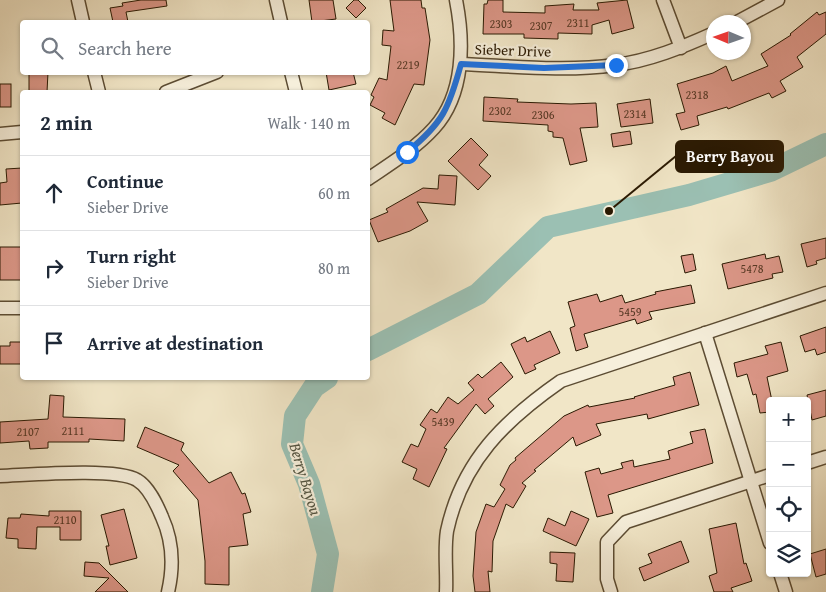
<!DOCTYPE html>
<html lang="en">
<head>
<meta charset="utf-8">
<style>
  :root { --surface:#fff; --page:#f6f6f7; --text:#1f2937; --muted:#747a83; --line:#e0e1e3 }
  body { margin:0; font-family:"Gentium Book Plus",serif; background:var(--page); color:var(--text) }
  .controls { position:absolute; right:15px; bottom:15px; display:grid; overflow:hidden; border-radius:5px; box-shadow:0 1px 4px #0004 }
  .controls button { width:45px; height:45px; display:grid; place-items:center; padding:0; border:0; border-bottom:1px solid var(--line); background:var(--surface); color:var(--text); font:25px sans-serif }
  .compass { position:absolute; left:706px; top:15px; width:45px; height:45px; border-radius:50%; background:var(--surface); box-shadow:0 1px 4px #0004; rotate:272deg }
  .stop { position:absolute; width:15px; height:15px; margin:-11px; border:4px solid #1a73e8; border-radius:50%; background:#fff }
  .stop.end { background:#1a73e8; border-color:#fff; box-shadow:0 1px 5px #0008 }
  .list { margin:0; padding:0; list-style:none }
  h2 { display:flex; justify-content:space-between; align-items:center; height:65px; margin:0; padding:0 20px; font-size:21px }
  h2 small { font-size:16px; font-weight:400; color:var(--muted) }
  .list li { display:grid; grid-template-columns:32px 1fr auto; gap:15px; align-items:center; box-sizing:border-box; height:75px; padding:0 20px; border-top:1px solid var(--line) }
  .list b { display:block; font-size:19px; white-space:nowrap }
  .list p { margin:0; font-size:16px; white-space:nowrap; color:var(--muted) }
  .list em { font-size:16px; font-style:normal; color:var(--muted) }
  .icon { flex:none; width:28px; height:28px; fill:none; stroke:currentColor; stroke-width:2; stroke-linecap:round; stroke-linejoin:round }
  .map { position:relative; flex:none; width:826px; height:592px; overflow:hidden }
  .search { position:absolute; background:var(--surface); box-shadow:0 1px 4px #0004; left:20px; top:20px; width:350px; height:55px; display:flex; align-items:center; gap:12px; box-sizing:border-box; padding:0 18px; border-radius:5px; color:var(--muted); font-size:19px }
  .panel { position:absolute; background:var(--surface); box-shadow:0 1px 4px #0004; left:20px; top:90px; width:350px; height:290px; border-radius:5px }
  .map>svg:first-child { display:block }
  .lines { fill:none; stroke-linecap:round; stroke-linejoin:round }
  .river { stroke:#9bc0b3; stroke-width:22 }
  .building { fill:#dc9788; stroke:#2a1902 }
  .minor-casing { stroke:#5c4c33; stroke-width:15 }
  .minor { stroke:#f6efdb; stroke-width:12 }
  .route { stroke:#1a73e8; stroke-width:6 }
  .labels { text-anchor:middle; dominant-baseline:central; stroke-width:4.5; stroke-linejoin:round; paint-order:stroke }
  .number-label { font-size:12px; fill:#563824 }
  .street-label { font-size:15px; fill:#2a1902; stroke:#f6efdb }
  .water-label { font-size:16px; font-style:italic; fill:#525340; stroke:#f6efdb }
  .leader { fill:none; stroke:#2a1902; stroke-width:2 }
  .callout-dot { fill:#2a1902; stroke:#f6efdb; stroke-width:2 }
  .callout { fill:#2a1902; stroke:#2a1902; stroke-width:2 }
  .callout-label { font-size:16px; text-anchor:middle; font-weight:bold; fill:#fff }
</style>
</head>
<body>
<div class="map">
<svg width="826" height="592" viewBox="0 0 826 592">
  <rect width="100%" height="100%" fill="#f1e6c7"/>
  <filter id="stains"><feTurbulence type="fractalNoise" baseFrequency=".004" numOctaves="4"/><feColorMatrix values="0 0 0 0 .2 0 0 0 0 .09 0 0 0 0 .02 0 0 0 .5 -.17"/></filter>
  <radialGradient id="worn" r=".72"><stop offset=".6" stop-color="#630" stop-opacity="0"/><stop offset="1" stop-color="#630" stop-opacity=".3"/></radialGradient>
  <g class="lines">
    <!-- river -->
    <g class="river">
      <path d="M368,350L478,294L548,227L689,195L770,171L826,144"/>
      <path d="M322,592L328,554L309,484L292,444L295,416L314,387L327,378"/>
    </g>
  </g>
  <!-- building -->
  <g class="building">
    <path d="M141,0H166L167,6L126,12L128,22H113L110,8L123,6L122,3Z"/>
    <path d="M309,0H333L336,19L312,22Z"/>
    <path d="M354,0H358L366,8L356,18L346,8Z"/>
    <path d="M390,0H421L422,8H425L430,40L424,85L414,84L395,125L382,118L385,113L370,105L374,97L371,95L379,78L387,80L391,46L382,45L383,30L394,31Z"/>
    <path d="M488,0H503V12L545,13V6L574,4L573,10H599L597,3L627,0L634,28L612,34L609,20L592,25V34L558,33V39L524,38V34H483L484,4H487Z"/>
    <path d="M817,12L819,15L826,12V34L797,57L803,67L780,81L786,91L772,98L769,93L728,109L727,107L697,116L699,125L681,130L676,114L685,112L677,84L713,73L726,66L732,81L768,66L761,54L791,35L790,34Z"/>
    <path d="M29,72H48L47,92H29Z"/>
    <path d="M326,72H353L356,84L329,90Z"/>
    <rect x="0" y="84" width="11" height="23"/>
    <path d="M484,97L518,99L517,102L571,104L596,103L598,127L580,128L587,161L570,165L563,138L553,137V132L548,131V125L483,121Z"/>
    <path d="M650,99L653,123L621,127L617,104Z"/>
    <path d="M630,131L632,144L613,147L611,134Z"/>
    <path d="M471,138L488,155L479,165L491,176L478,190L448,161Z"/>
    <path d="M22,168V203L0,205V183L7,182L6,169Z"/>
    <path d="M439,175L457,176L455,205L417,202L428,221L410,231L378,242L369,220L388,212L386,209L423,188L438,189Z"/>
    <path d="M826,238V258L816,261L817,264L807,267L801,244Z"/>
    <rect x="0" y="247" width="22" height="33"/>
    <path d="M693,254L696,270L685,273L681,256Z"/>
    <path d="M765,254L766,259L779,256L783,272L772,274L773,278L728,289L722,264Z"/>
    <path d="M691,285L695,303L649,312L652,319L637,324L635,319L584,334L588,347L576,351L570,328L575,326L568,302L597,294L600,302L622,295L625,303L656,294L655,292Z"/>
    <path d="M826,327V352L817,355L815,349L805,352L800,336Z"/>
    <path d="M550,331L560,353L534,365L536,369L525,374L511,344L525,337L527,342Z"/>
    <path d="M10,342H22V364H0V346H10Z"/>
    <path d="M781,342L788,371L767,377L772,401H770V412L760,413L756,394L753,395L747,374L737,377L734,363L768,354L765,346Z"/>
    <path d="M501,362L513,377L488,399L494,406L485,414L476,404L444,448L447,449L429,487L413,479L417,469L402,462L411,444L418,447L426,429L420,425L431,409L437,413L448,397L458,404L474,390L468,383L478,374L482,378Z"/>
    <path d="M690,372L699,405L648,419L647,414L596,424L601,435L576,446L573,437L534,470L536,471L522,483L526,486L513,508L506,504L493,541L492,572L488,571L490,592H475L473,576L476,532L486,504L494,507L505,489L500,485L510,465L516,460L515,458L564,416L588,405L589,407L635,398L634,397L675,385L673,377Z"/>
    <path d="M826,390V416L812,420L807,395Z"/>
    <path d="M50,395L64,396L63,417L125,419L124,441L89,439V442H48V448L30,449L29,441L0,443V422L48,419Z"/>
    <path d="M145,427L184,443L181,450L209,483L231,472L242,494L245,493L251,512L243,514L248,545L229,547V585L205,584V561L198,500L173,471L179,465L137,447Z"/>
    <path d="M705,429L713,463L608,495L613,513L597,517L585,472L599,468L601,474L623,468L621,463L633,460L634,467L670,459L668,451L693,443L690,432Z"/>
    <path d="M124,509L137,558L110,565L106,546H109L101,515Z"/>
    <path d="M49,511H81V540H60V527H37L36,549L18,548V539L6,538L8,518H20L21,514L49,516Z"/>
    <path d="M571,511L589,519L576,546L543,531L548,518L565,526Z"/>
    <path d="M736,523L744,564L746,563L752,581L731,588L733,592H714L709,576L717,573L709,529Z"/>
    <path d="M681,541L689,562L644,581L639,568L652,563L648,554Z"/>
    <path d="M826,549V574L816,577L810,554Z"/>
    <path d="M550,552L575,553L573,582L556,581L557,564L550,563Z"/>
    <path d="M85,562L99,563L128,592H95L109,578L84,576Z"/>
  </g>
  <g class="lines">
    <!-- minor casing -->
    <g class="minor-casing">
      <g id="minor">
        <path d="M78,0L83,22"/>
        <path d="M276,0L281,22"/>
        <path d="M663,0L681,48"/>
        <path d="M737,22L778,0"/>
        <path d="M461,64C511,66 564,72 615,65C649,61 683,47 714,33"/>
        <path d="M94,72L99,92"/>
        <path d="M291,72L296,92"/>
        <path d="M166,92L217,72"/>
        <path d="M0,134L22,132"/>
        <path d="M368,179C390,164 415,149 434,128C465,94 464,41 456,0"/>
        <path d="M0,308H22"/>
        <path d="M705,333L770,543"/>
        <path d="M807,463L826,457"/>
        <path d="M0,476C28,475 116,467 137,480C149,487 157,505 162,517C173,541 174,566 168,592"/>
        <path d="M780,573L786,592"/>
        <path d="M446,592C447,573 444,550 447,531C462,461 505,420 561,381L826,293"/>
        <path d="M611,592L607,579V542L626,522L770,475"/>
      </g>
    </g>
    <!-- minor -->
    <use href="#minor" class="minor"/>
  </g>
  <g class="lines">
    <!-- route -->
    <path class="route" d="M407,152C443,123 449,108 461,64L544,68L616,65"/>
  </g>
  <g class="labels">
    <!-- number labels -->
    <g class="number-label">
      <text x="578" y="22">2311</text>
      <text x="501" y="23">2303</text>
      <text x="541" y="25">2307</text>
      <text x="408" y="64">2219</text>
      <text x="697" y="94">2318</text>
      <text x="500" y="110">2302</text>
      <text x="635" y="113">2314</text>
      <text x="543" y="114">2306</text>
      <text x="752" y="268">5478</text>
      <text x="630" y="311">5459</text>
      <text x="443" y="421">5439</text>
      <text x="73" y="430">2111</text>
      <text x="28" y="431">2107</text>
      <text x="65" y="519">2110</text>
    </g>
    <!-- street labels -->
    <g class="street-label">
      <text transform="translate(513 50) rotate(2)">Sieber Drive</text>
    </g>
    <!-- water labels -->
    <g class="water-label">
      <text transform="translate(306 479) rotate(73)">Berry Bayou</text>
    </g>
  </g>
  <!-- callouts -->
  <path class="leader" d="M609 211L676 156"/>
  <circle class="callout-dot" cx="609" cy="211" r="5"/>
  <rect class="callout" x="676" y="141" width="107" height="31" rx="5"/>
  <g class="callout-label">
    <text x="730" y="162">Berry Bayou</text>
  </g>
  <rect width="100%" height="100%" filter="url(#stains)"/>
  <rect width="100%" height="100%" fill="url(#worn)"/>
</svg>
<div class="controls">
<button>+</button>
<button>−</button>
<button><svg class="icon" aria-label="locate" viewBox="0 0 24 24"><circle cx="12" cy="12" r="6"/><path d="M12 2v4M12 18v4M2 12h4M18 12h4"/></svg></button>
<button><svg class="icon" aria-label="layers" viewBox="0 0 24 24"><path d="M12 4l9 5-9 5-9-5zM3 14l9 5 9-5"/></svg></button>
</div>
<svg class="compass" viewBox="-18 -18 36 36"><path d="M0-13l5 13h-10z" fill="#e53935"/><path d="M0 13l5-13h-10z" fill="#747a83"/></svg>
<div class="stop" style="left:407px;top:152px"></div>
<div class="stop end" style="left:616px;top:65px"></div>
<div class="search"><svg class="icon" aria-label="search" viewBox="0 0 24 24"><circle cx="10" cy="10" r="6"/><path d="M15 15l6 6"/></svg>Search here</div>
<section class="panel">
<h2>2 min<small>Walk · 140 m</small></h2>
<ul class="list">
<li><svg class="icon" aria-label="ahead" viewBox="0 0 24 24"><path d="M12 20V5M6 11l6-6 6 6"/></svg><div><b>Continue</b><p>Sieber Drive</p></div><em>60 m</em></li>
<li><svg class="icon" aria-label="right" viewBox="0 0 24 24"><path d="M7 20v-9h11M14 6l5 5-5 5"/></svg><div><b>Turn right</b><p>Sieber Drive</p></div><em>80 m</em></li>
<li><svg class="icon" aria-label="arrive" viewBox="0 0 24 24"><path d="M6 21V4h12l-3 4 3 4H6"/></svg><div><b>Arrive at destination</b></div></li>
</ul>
</section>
</div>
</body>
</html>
